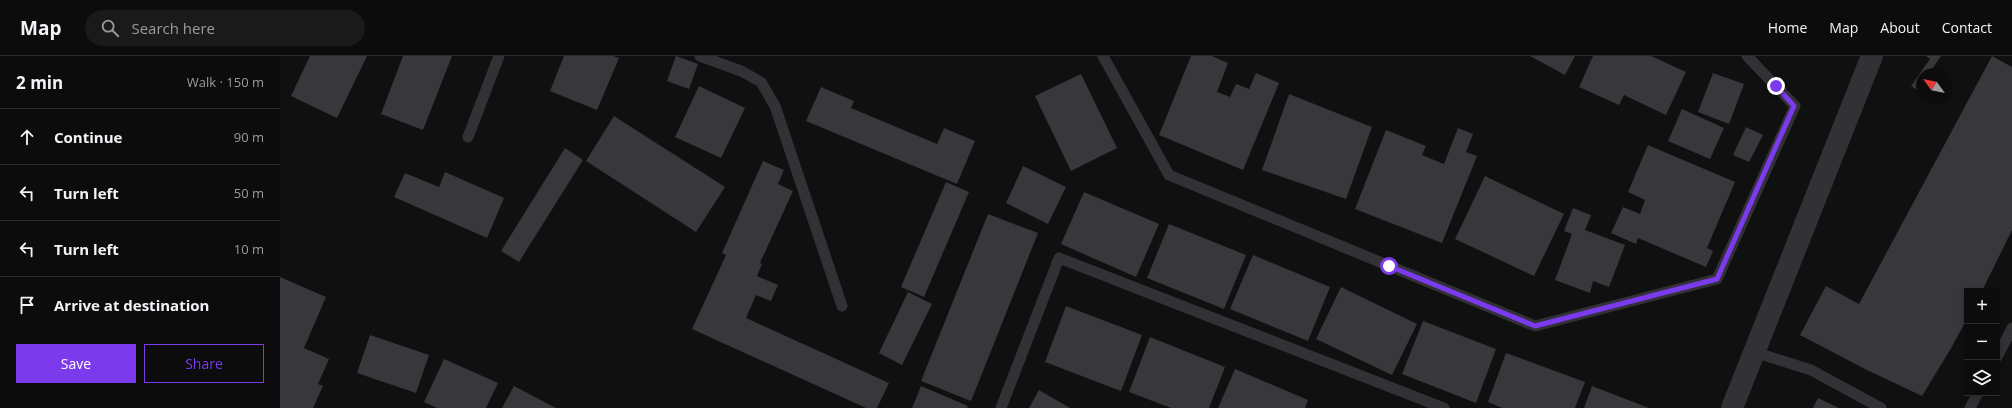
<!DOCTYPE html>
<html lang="en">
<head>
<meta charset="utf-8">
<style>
  :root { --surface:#0c0c0d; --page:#1a1a1b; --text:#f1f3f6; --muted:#9a9b9d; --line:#2c2c2e; --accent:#7c3aed }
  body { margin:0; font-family:"Open Sans",sans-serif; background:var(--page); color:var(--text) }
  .controls { position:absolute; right:12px; bottom:12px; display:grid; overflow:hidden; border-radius:0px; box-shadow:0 2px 6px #0003 }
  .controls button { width:36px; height:36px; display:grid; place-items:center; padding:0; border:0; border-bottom:1px solid var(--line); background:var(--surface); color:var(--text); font:20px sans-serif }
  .compass { position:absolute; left:1636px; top:12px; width:36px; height:36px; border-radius:50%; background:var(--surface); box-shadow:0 2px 6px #0003; rotate:303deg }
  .stop { position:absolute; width:12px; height:12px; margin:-9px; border:3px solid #7c3aed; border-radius:50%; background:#fff }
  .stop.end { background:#7c3aed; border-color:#fff; box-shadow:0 1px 4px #0008 }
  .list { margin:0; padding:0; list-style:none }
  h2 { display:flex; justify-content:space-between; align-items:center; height:52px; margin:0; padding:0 16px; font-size:17px }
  h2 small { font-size:13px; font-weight:400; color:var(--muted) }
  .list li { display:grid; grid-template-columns:26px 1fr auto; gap:12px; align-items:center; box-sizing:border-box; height:56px; padding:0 16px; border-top:1px solid var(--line) }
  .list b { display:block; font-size:15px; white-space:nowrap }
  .list em { font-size:13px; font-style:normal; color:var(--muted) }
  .actions { display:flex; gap:8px; padding:12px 16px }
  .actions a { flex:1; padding:9px 0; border:1px solid var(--accent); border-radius:0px; text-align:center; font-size:14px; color:var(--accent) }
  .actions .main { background:var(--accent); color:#fff }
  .icon { flex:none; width:22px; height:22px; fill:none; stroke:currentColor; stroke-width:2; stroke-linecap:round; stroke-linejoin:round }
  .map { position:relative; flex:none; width:1732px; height:352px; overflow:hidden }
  header { display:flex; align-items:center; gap:24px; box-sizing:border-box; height:56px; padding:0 20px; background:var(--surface); border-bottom:1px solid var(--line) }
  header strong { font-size:19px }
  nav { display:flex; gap:22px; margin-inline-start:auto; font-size:14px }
  .search { width:280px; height:36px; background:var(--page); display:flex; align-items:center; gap:10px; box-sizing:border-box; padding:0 14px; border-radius:22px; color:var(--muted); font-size:15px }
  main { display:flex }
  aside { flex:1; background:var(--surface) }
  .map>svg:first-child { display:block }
  .building { fill:#37373c }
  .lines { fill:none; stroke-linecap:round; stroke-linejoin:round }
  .lane { stroke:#313136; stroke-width:11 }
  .street { stroke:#313136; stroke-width:22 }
  .route { stroke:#7c3aed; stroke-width:5 }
</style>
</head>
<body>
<header>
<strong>Map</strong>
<div class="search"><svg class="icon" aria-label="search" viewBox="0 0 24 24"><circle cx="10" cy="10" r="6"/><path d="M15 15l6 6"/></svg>Search here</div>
<nav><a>Home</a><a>Map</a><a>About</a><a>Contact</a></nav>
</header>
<main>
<aside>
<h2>2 min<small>Walk · 150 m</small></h2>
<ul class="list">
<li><svg class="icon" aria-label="ahead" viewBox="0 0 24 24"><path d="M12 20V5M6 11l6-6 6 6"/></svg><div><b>Continue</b></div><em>90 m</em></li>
<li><svg class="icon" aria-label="left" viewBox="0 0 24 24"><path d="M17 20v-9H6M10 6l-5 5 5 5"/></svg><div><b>Turn left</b></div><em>50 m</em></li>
<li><svg class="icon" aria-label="left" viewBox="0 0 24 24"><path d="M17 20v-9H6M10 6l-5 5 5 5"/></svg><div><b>Turn left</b></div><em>10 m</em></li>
<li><svg class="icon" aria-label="arrive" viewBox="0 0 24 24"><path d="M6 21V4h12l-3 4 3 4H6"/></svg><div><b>Arrive at destination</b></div></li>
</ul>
<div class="actions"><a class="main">Save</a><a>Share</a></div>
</aside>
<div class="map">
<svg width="1732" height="352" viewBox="0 0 1732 352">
  <rect width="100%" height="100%" fill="#101011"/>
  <!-- building -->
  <g class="building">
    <path d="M30,0H87L57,62L11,40Z"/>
    <path d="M123,0H172L143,74L101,58Z"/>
    <path d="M284,0H333L339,2L317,54L270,35Z"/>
    <path d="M396,0L418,8L409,33L387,25Z"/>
    <path d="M911,0H932L948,7L937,36L950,41L956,28L969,33L976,17L999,27L963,114L879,79Z"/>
    <path d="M1250,0H1295L1285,19Z"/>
    <path d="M1313,0H1371L1406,16L1386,59L1344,39L1339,49L1299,31Z"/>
    <path d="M1646,0H1661L1649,18H1642V27L1637,34L1631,30L1650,3Z"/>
    <path d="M1712,0L1732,11V174L1702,235H1687V263L1670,294L1642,340L1585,313L1520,279L1546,230L1579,248Z"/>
    <path d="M1433,17L1464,28L1449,68L1418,56Z"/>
    <path d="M801,18L837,92L791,115L755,40Z"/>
    <path d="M419,30L465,52L441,102L395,81Z"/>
    <path d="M541,31L574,45L571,52L657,88L664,72L695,85L677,128L526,65Z"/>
    <path d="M1009,38L1092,71L1066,143L982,114Z"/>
    <path d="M1402,53L1444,72L1430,103L1388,85Z"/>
    <path d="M334,60L445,131L416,176L306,105Z"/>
    <path d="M1466,71L1483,79L1469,106L1453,99Z"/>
    <path d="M1178,72L1193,78L1186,96L1197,100L1162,187L1075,153L1106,74L1146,90L1142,99L1164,108Z"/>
    <path d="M1368,89L1455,126L1427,192L1433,195L1426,211L1358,182L1356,188L1331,177L1343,151L1360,158L1365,144L1348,136Z"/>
    <path d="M285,92L303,104L239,206L221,195Z"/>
    <path d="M483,105L504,114L498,128L513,135L480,207L482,208L477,220L498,229L491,245L476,239L466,262L609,327L597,352H586L412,273L446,199L442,197Z"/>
    <path d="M743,110L786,131L768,168L726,147Z"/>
    <path d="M165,116L224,142L207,182L114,141L125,117L159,131Z"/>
    <path d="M1205,120L1284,158L1254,220L1175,183Z"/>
    <path d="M666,126L689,136L644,241L621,231Z"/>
    <path d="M804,136L879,168L856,221L781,188Z"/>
    <path d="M1293,152L1311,159L1305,174L1345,189L1329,231L1313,225L1310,237L1275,224L1292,178L1284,175Z"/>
    <path d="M708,158L758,177L691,345L641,325Z"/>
    <path d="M889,168L966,199L944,253L867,222Z"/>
    <path d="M973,199L1050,231L1028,285L950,253Z"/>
    <path d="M0,221L46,241L24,292L49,303L38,328L43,330L33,352H0Z"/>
    <path d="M1061,231L1137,268L1112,319L1036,283Z"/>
    <path d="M628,236L652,248L622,309L599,297Z"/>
    <path d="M786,250L862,279L841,335L765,306Z"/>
    <path d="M1143,265L1216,293L1196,347L1122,318Z"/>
    <path d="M90,279L149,299L136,337L77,317Z"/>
    <path d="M870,281L945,311L929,352H891L849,336Z"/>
    <path d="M1226,297L1305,326L1295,352H1222L1208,346Z"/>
    <path d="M164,303L218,327L206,352H157L144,346Z"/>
    <path d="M955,313L1028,344L1025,352H938Z"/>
    <path d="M234,330L276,352H222Z"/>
    <path d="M641,330L688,350L687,352H632Z"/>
    <path d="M1312,330L1369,352H1304Z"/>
    <path d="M759,334L790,352H749Z"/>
    <path d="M1538,342L1559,352H1533Z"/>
  </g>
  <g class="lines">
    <!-- lane -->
    <g class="lane">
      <path d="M420,0L461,15L481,26L495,50L562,250"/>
      <path d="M823,0L889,119L1255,270L1437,223L1515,50L1467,0"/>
      <path d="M188,81L219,0"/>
      <path d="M1474,296L1531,314L1601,352"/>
      <path d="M1717,301L1732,272"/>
      <path d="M721,352L779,202L1164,352"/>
      <path d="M1690,352L1698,337"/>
    </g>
    <!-- street -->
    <path class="street" d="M1452,352L1592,0"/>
  </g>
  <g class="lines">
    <!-- route -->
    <path class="route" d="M1109,210L1255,270L1437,223L1514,50L1496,30"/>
  </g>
</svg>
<div class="controls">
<button>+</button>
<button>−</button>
<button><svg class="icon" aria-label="layers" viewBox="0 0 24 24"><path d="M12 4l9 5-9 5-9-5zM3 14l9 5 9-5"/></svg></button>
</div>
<svg class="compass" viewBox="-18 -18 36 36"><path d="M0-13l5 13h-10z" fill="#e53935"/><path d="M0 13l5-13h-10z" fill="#9a9b9d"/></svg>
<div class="stop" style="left:1109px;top:210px"></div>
<div class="stop end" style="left:1496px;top:30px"></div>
</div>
</main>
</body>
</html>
